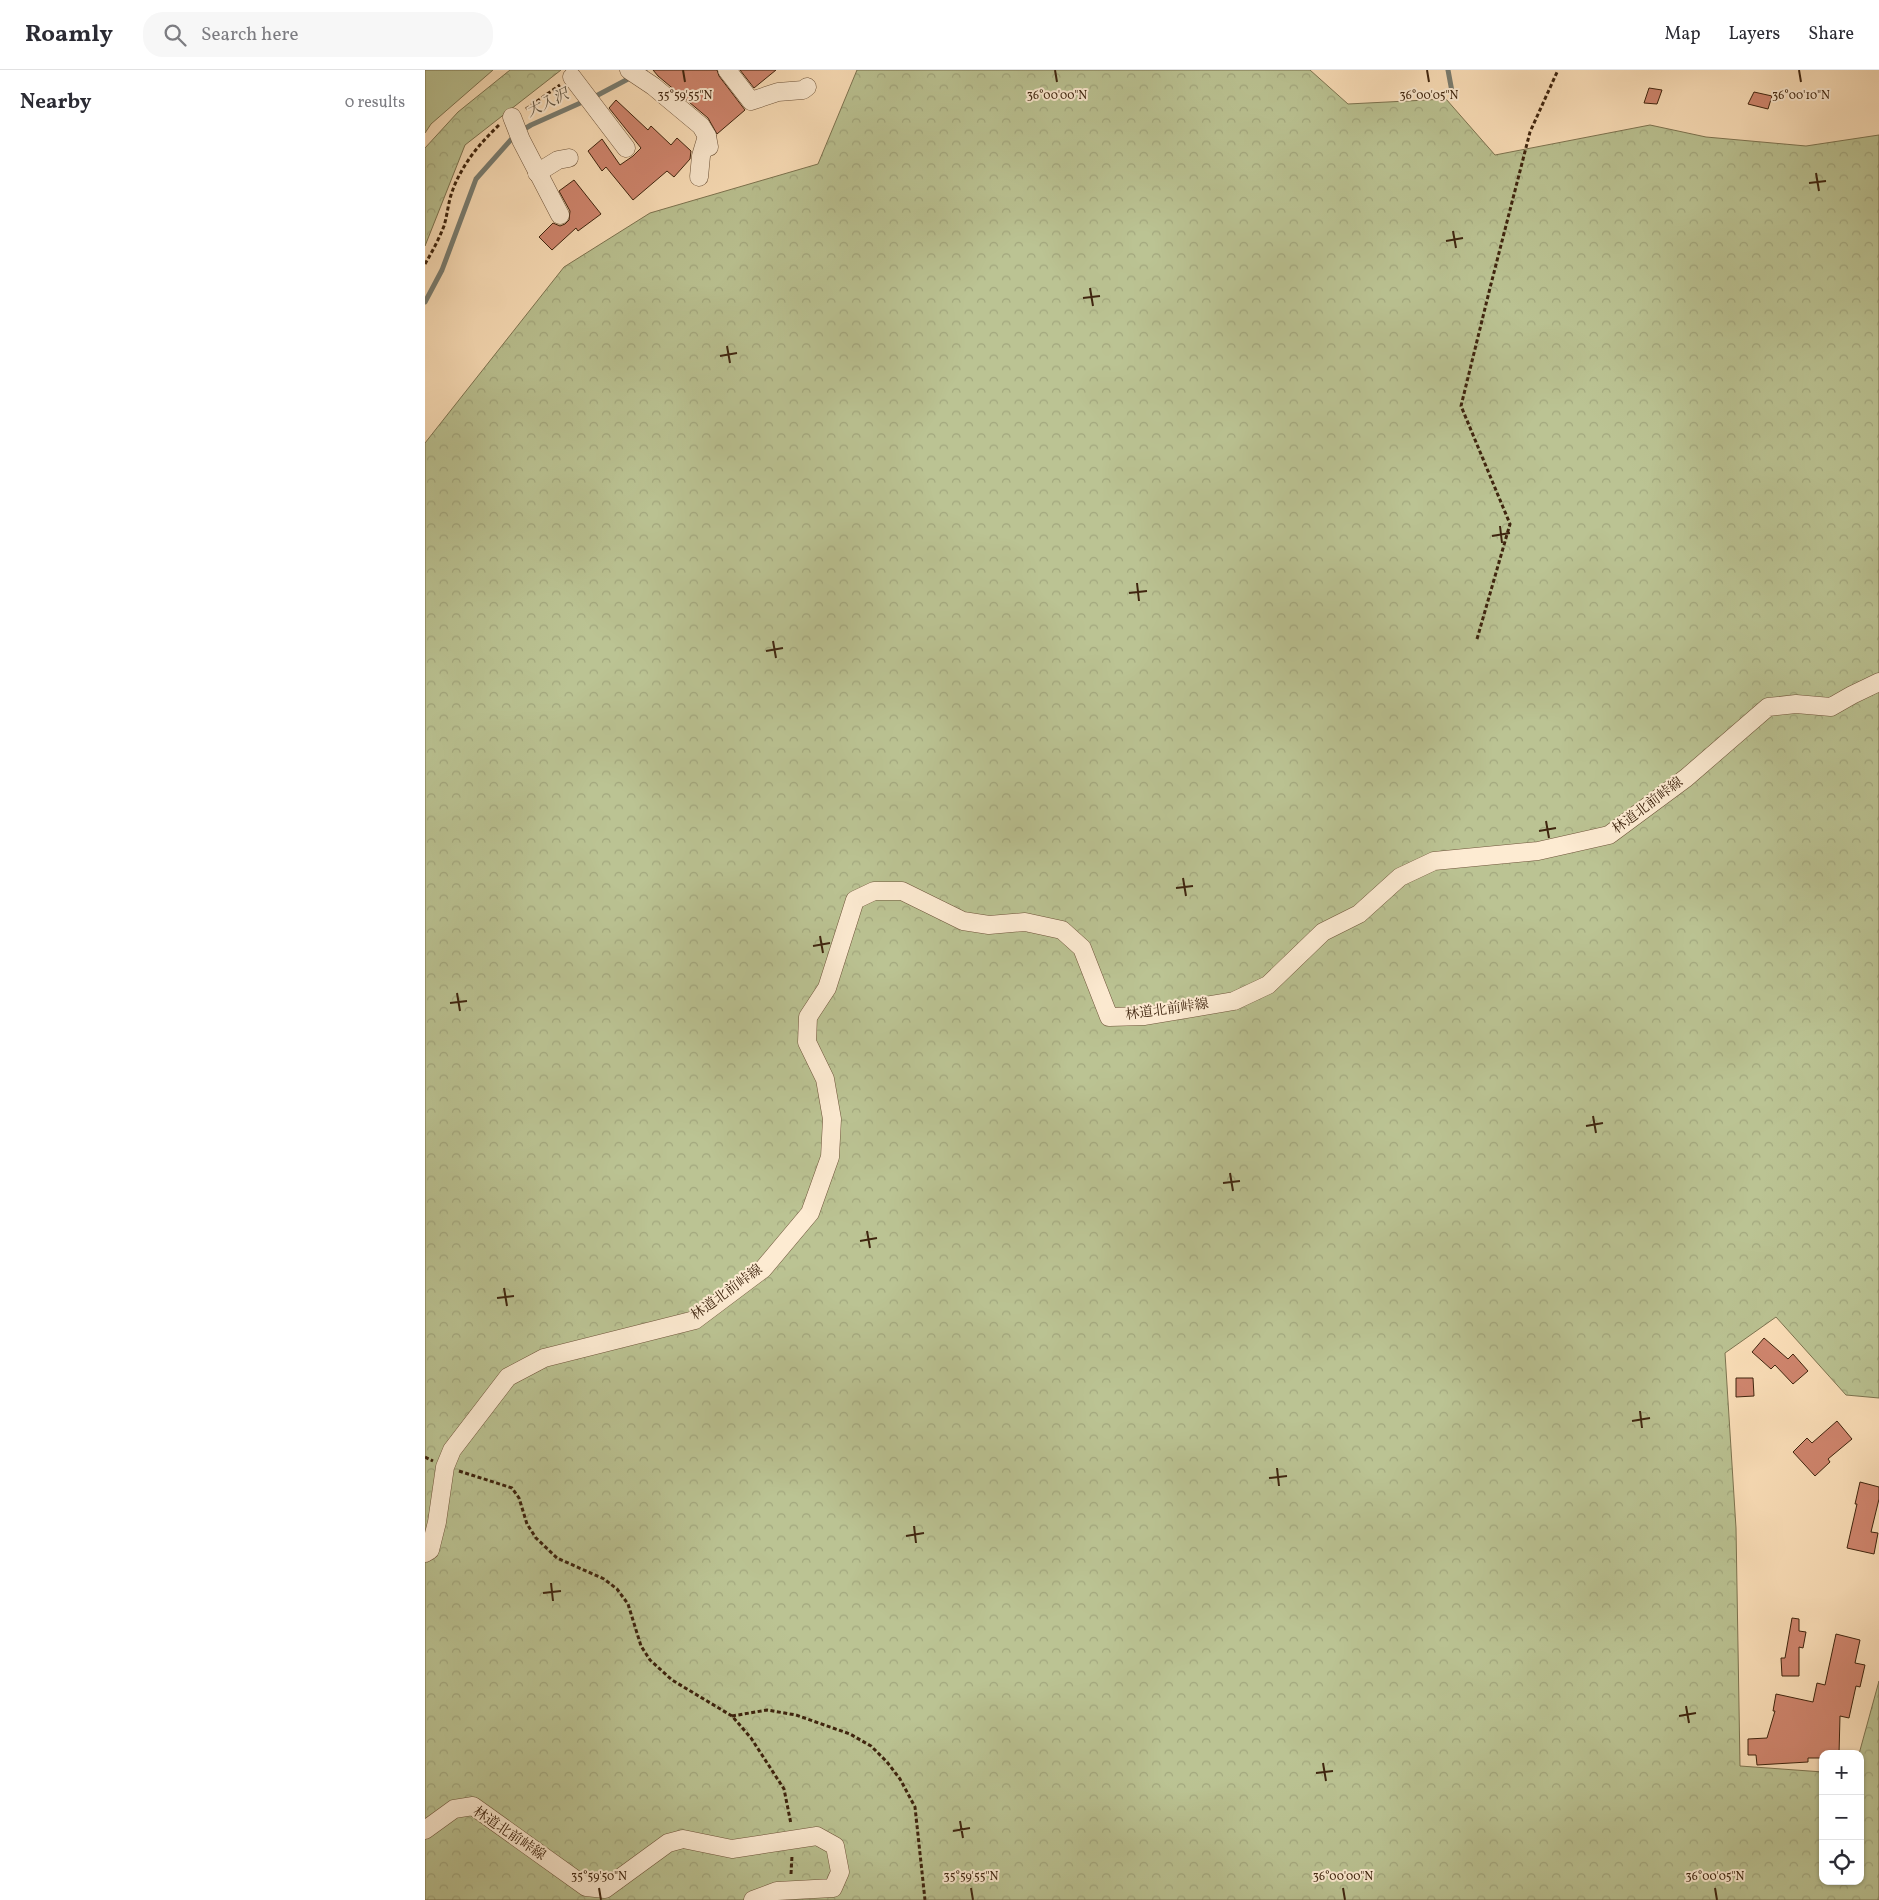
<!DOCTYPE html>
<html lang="en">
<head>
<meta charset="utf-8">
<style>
  :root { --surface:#fff; --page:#f7f7f7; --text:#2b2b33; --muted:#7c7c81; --line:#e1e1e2 }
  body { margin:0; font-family:Vollkorn,"Noto Serif JP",serif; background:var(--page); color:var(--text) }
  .controls { position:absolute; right:15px; bottom:15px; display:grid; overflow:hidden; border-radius:10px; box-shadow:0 1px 4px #0004 }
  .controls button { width:45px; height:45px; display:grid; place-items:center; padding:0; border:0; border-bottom:1px solid var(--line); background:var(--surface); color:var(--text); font:25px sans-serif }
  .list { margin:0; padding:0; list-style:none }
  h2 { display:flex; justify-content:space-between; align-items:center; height:65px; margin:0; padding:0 20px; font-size:21px }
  h2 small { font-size:16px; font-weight:400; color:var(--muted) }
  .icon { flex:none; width:28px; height:28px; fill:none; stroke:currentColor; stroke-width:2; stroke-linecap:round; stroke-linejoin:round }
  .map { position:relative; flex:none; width:1454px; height:1830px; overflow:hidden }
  header { display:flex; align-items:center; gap:30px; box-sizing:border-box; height:70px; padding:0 25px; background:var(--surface); border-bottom:1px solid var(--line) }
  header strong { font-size:24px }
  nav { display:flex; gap:28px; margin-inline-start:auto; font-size:18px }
  .search { width:350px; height:45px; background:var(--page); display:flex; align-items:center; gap:12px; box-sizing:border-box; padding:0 18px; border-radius:20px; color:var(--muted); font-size:19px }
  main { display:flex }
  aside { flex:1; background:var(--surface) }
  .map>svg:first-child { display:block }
  .forest { fill:url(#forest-crowns); stroke:#7d7451 }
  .green { fill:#bbc393; stroke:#7d7451 }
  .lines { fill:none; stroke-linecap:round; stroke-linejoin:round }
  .stream { stroke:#7a7f74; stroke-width:5 }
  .building { fill:#d18770; stroke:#3f250f }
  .minor-casing { stroke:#6e543a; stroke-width:19 }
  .path { stroke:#3f250f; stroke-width:3; stroke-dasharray:4 2.5; stroke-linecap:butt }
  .minor { stroke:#fdebd2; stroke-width:18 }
  .ticks { fill:none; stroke:#3f250f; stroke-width:2 }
  .labels { text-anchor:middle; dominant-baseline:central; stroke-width:4; stroke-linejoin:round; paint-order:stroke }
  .street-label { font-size:14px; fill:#3f250f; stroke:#fdebd2 }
  .water-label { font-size:15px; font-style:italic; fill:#5c5241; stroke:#fdebd2 }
  .ticks-label { font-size:12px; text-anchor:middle; fill:#3f250f; stroke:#fdebd2; stroke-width:4; stroke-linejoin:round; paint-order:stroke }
</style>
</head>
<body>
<header>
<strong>Roamly</strong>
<div class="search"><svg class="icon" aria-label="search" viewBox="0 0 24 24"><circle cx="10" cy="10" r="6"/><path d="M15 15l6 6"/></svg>Search here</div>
<nav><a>Map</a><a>Layers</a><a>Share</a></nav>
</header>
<main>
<aside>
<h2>Nearby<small>0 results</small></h2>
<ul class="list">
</ul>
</aside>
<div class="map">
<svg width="1454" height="1830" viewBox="0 0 1454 1830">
  <defs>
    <pattern id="forest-crowns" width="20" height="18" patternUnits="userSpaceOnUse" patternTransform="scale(1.25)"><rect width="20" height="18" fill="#bbc393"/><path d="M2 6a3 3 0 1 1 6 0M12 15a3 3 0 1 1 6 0" fill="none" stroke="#a2a77e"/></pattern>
  </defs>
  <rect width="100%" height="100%" fill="#fce0ba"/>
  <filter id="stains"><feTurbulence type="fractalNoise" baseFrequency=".004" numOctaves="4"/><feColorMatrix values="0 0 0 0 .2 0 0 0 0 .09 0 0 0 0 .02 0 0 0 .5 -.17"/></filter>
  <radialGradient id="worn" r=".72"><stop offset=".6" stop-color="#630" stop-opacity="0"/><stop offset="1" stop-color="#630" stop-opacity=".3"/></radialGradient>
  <!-- forest -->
  <g class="forest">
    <path d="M85,0H136L40,75L0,176V78L33,42Z"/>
    <path d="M432,0H885L923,34L1021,29L1070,85L1225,55L1281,67L1381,76L1454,65V1328L1421,1325L1351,1247L1300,1283L1311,1458L1315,1696L1398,1702V1811H1435L1434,1684L1454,1611V1830H0V373L139,197L225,143L393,94Z"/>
  </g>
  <!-- green -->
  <path class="green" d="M0,0H68L6,54L0,63Z"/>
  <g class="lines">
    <!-- stream -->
    <g class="stream">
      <path d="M1023,0L1028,27"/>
      <path d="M0,232L17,200L51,109L91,64L106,55L171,26L220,0"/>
    </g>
  </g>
  <!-- building -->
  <g class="building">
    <path d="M228,0H292L294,6L320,40L292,64L283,48L233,6Z"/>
    <path d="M315,0H351L329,18Z"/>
    <path d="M1224,18L1237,20L1232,34L1219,33Z"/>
    <path d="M1329,22L1347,26L1343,39L1323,34Z"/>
    <path d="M191,30L223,60L226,56L246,75L252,68L266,81L265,89L249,107L242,101L208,130L181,97L177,101L163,81L177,69L195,95L208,86L216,78L184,38Z"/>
    <path d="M149,110L176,144L153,161L151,158L127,180L114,167L128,153L135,156L140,154L144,150L145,141L134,121Z"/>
    <path d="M1339,1268L1363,1289L1368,1284L1383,1301L1368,1314L1350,1295L1346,1299L1327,1282Z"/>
    <path d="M1311,1308H1328L1329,1326L1311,1327Z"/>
    <path d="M1412,1351L1427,1369L1403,1389L1405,1392L1390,1406L1368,1382L1382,1368L1387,1373Z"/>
    <path d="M1435,1412L1454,1417V1429L1446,1462L1453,1463L1449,1484L1422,1478L1432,1434H1430Z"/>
    <path d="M1367,1548L1374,1549V1561L1381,1562L1378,1578L1374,1577V1606H1357L1356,1588H1360Z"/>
    <path d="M1411,1564L1435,1570L1430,1593L1440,1595L1435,1617L1431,1616L1424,1648L1415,1646L1414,1684H1398V1688H1383V1692L1332,1695L1331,1685H1323V1669L1342,1668L1350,1641H1348L1351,1624L1388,1632L1392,1613L1400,1615Z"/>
  </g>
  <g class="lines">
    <!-- minor casing -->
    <g class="minor-casing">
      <g id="minor">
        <path d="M204,0L228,16L276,56L282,66L284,77"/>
        <path d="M302,0L326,31L353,22L378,20L382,17"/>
        <path d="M147,7L201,78"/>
        <path d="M87,47L96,70L135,145"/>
        <path d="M112,103L133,90L144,88"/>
        <path d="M274,107L276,86L282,66"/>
        <path d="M0,1483L5,1480L12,1452L20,1397L27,1380L83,1307L119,1288L270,1250L338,1199L385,1143L405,1087L407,1049L400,1009L382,972L383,947L402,918L430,830L449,821H477L538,851L564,855L600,852L637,860L657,878L684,947L720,946L809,931L843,915L898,862L934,844L975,807L1009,791L1113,781L1184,765L1261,708L1343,637L1371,634L1406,637L1427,625L1454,612"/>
        <path d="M0,1760L29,1739L48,1736L161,1817L180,1819L243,1773L258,1769L307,1779L392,1766L410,1776L415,1802L408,1818L352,1821L328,1830"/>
      </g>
    </g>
    <!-- path -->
    <g class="path">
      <path d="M101,39L135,15"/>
      <path d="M0,194C7,182 14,169 19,156C22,146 23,135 26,125C35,97 53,75 74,55"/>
      <path d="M1052,569L1085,454L1036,336L1065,218L1105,62L1133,0"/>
      <path d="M0,1387L8,1391"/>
      <path d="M34,1401L87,1418L94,1428L102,1454L111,1468L132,1488L179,1509L192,1519L203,1534L216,1576L225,1590L247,1610L307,1646L326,1668L359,1719L366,1754"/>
      <path d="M307,1646L342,1640L371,1645L425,1664L446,1676L462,1692L475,1709L490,1737L500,1830"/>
      <path d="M366,1804L367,1786"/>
    </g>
    <!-- minor -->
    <use href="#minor" class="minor"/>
  </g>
  <!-- ticks -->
  <path class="ticks" d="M258,0L260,12M630,0L632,12M1002,0L1004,12M1374,0L1376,12M1391,103L1394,121M1384,113L1401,111M1028,161L1031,178M1021,171L1038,168M665,218L668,236M658,228L675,226M302,276L305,293M295,286L312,283M1075,456L1077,473M1067,466L1085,463M712,513L714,531M704,523L722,521M348,571L351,588M341,581L358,578M1121,751L1124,768M1114,761L1131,758M758,808L761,826M751,818L768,816M395,866L398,883M388,876L405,873M32,923L35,941M25,933L42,931M1168,1046L1171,1063M1161,1056L1178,1053M805,1103L808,1121M798,1113L815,1111M442,1161L445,1178M435,1171L452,1168M79,1218L82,1236M72,1228L89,1226M1215,1341L1217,1358M1207,1351L1225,1348M852,1398L854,1416M844,1408L862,1406M489,1456L491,1473M481,1466L499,1463M126,1513L128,1531M118,1523L136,1521M1261,1636L1264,1653M1254,1646L1271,1643M898,1693L901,1711M891,1703L908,1701M535,1751L538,1768M528,1761L545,1758M174,1818L176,1830M546,1818L548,1830M918,1818L920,1830M1290,1818L1292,1830"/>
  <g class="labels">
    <!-- street labels -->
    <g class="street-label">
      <text transform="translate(1223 736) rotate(-37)">林道北前峠線</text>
      <text transform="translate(742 940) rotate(-8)">林道北前峠線</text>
      <text transform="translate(302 1223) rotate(-36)">林道北前峠線</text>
      <text transform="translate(84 1764) rotate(34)">林道北前峠線</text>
    </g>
    <!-- water labels -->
    <g class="water-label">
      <text transform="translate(123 34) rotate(-26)">大入沢</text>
    </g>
  </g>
  <g class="ticks-label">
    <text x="260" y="29">35°59'55"N</text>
    <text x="632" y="29">36°00'00"N</text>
    <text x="1004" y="29">36°00'05"N</text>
    <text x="1376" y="29">36°00'10"N</text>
    <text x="174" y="1810">35°59'50"N</text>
    <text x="546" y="1810">35°59'55"N</text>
    <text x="918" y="1810">36°00'00"N</text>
    <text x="1290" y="1810">36°00'05"N</text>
  </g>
  <rect width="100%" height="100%" filter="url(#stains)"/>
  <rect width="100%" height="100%" fill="url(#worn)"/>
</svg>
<div class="controls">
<button>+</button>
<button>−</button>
<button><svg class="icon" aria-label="locate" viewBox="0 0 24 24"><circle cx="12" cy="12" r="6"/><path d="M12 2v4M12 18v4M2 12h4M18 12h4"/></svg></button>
</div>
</div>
</main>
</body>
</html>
